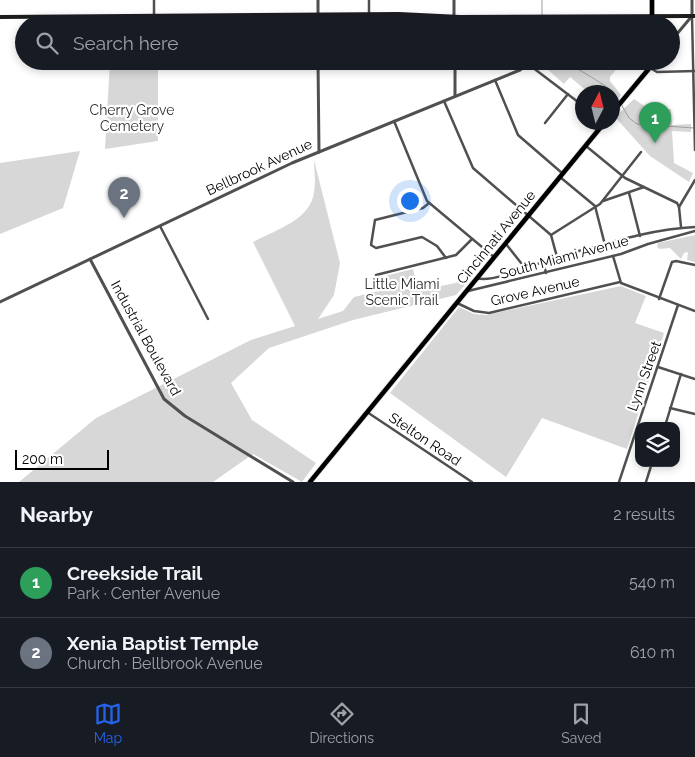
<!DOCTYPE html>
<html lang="en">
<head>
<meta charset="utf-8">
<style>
  :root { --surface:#171b24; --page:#20242c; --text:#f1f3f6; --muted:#9ea1a6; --line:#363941; --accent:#2563eb }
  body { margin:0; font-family:Raleway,sans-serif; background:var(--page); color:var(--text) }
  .controls { position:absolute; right:15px; bottom:15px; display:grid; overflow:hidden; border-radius:10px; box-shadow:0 2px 8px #0003 }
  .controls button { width:45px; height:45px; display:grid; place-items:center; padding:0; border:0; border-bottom:1px solid var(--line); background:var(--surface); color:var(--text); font:25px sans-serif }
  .compass { position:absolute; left:575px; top:85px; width:45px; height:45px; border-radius:50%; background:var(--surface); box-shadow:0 2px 8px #0003; rotate:7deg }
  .scale { position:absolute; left:15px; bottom:12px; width:94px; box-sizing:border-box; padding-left:5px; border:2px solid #000; border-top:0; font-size:14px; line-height:18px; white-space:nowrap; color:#000; -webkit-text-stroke:4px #fff; paint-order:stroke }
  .you { position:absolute; left:409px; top:200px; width:18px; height:18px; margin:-12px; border:4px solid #fff; border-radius:50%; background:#1a73e8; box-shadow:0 0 0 8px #1a73e833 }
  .badge { display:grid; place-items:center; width:32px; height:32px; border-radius:50%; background:var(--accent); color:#fff; font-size:16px; font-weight:700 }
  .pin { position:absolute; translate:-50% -41px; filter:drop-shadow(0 1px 2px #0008) }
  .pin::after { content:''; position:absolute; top:26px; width:18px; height:15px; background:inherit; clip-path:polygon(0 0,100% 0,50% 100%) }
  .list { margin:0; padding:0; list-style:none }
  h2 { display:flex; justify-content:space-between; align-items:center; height:65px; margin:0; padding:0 20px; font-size:21px }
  h2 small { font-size:16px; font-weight:400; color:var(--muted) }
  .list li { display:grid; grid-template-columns:32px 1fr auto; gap:15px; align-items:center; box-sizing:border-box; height:70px; padding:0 20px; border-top:1px solid var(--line) }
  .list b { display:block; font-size:19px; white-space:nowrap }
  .list p { margin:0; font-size:16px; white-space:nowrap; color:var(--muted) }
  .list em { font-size:16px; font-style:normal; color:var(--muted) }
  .icon { flex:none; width:28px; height:28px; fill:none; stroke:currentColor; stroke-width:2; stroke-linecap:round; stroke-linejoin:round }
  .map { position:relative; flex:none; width:695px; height:482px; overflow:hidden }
  .search { position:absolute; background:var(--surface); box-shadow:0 2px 8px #0003; left:15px; right:15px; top:15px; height:55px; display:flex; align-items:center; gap:12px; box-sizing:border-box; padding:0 18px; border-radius:28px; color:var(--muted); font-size:19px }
  .sheet { height:205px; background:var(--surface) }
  nav { display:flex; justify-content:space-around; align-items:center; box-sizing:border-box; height:70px; border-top:1px solid var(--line); background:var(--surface); font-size:14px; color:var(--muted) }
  nav a { display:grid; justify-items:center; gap:2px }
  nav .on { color:var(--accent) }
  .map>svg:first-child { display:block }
  .green { fill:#d7d7d7 }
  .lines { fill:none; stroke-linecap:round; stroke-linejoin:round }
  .stream { stroke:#9e9e9e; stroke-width:1 }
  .trunk-casing { stroke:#dbdbdb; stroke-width:6 }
  .minor { stroke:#505050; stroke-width:2.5 }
  .tertiary { stroke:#505050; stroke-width:3 }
  .secondary { stroke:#1d1d1d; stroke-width:4 }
  .trunk { stroke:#000; stroke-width:4.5 }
  .labels { text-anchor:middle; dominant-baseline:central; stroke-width:4.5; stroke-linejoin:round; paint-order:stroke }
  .park-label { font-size:14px; fill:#2e2e2e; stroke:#fff }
  .street-label { font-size:14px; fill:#000; stroke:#fff }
</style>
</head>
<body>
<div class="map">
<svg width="695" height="482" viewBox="0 0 695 482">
  <rect width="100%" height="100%" fill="#fff"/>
  <!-- green -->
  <g class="green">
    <path d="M113,17H158V24H112Z"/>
    <path d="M110,61H158V141L105,149Z"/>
    <path d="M552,61H572L575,65L589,68V61H623L610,77V81L621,95L613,106L612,92H588L570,77L564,84L547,69Z"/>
    <path d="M634,99L649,109H671L672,125L691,124V132L672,131L674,163L693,173L689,182L650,156L615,117Z"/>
    <path d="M80,151L63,208L0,234V163Z"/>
    <path d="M314,160L340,263L334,295L318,319L343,311L354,297L388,289L385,276L413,269L418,291L469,280L456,295L353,320L269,348L231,383L252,420L316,463L302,482L253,454L213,482H19L96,418L251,340L295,326L253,242C275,230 311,220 314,192C316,182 314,171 314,160Z"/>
    <path d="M695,235V262L687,260L688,252L684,253L681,259L670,248L660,249L657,247L658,243Z"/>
    <path d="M621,286L646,296L635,323L664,333L627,449L542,418L506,477L390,393L459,307L474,314L486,315Z"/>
  </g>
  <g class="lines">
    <!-- stream -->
    <g class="stream">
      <path d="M542,24V0"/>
      <path d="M567,61C582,74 611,85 619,100"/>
      <path d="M621,104L629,118L637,124L694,128"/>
    </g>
    <!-- trunk casing -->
    <g class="trunk-casing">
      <g id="trunk">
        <path d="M652,0V24"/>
        <path d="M612,113L652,65V61"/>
        <path d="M310,482L605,122"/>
      </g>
    </g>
    <!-- minor -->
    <g class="minor">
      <path d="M369,0V13"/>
      <path d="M154,15V0"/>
      <path d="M692,16L695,150"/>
      <path d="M289,24V15"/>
      <path d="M528,64L582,105"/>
      <path d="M650,68L657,72L695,71"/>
      <path d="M495,80L518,135L562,173"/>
      <path d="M444,101L473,168L551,235L557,257"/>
      <path d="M394,121L427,201L494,257"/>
      <path d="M545,123L568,94"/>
      <path d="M586,146L625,178L677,203L679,207"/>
      <path d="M560,177L595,206L605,245"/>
      <path d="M629,193L640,236"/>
      <path d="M603,201L644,187"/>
      <path d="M429,203L423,208L375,220L371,245L376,248L422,237L437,246L446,258"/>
      <path d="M160,226L208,319"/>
      <path d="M681,227L679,207L695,180"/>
      <path d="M551,235L600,204L641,152"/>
      <path d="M506,244L525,268"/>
      <path d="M613,256L621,283L695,311"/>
      <path d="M543,261L546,273"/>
      <path d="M376,275L456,255L472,239"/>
      <path d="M477,278C492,284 540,262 557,257C602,245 649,229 695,227"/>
      <path d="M468,291L621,254L648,244L695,231"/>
      <path d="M659,299L672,262L676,261L695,265"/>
      <path d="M457,303L474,311L489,313L620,282"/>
      <path d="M658,367L695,379"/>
      <path d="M670,408L695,414"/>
      <path d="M367,412L472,482"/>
      <path d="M665,426L681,374"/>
      <path d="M619,482L678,305"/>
      <path d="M646,482L652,463"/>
    </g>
    <!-- tertiary -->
    <g class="tertiary">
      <path d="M454,0V24"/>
      <path d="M318,24V0"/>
      <path d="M552,24L556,17"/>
      <path d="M671,41L692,16V0"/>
      <path d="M318,61L319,152"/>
      <path d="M455,61V96"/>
      <path d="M90,259L164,399L185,416L293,482"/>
      <path d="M0,302L292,163L520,70L531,61"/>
    </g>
    <!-- secondary -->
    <path class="secondary" d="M0,17L399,14L460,17L695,16"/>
    <!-- trunk -->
    <use href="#trunk" class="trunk"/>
  </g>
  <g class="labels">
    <!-- park labels -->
    <g class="park-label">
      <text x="132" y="110">Cherry Grove<tspan x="132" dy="16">Cemetery</tspan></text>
      <text x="402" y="284">Little Miami<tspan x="402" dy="16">Scenic Trail</tspan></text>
    </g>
    <!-- street labels -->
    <g class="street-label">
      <text transform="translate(259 167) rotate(-25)">Bellbrook Avenue</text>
      <text transform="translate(496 237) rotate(-51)">Cincinnati Avenue</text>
      <text transform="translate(564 257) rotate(-15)">South Miami Avenue</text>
      <text transform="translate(535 291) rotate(-13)">Grove Avenue</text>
      <text transform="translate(146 338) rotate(61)">Industrial Boulevard</text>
      <text transform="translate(644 376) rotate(-70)">Lynn Street</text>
      <text transform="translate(425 439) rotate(34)">Stelton Road</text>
    </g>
  </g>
</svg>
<div class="controls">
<button><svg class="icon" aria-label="layers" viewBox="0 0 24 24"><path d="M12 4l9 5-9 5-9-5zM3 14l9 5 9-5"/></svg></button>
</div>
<svg class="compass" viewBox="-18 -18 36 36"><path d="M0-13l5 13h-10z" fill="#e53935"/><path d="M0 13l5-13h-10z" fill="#9ea1a6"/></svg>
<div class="scale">200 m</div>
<div class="you"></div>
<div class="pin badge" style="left:655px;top:143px;background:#2e9e5b">1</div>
<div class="pin badge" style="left:124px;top:218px;background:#6b7280">2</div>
<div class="search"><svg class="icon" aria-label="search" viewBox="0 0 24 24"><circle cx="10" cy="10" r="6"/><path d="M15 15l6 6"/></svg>Search here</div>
</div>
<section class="sheet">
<h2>Nearby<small>2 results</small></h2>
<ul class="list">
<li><span class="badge" style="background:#2e9e5b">1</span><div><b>Creekside Trail</b><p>Park · Center Avenue</p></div><em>540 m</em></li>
<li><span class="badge" style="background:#6b7280">2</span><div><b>Xenia Baptist Temple</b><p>Church · Bellbrook Avenue</p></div><em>610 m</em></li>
</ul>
</section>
<nav>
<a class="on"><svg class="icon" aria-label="map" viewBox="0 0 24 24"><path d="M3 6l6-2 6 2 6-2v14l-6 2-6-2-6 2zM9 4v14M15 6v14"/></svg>Map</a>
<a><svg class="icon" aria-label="directions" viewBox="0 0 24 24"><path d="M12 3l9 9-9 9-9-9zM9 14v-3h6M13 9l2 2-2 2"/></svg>Directions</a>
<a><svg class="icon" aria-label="saved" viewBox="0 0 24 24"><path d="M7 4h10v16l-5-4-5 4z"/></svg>Saved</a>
</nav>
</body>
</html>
